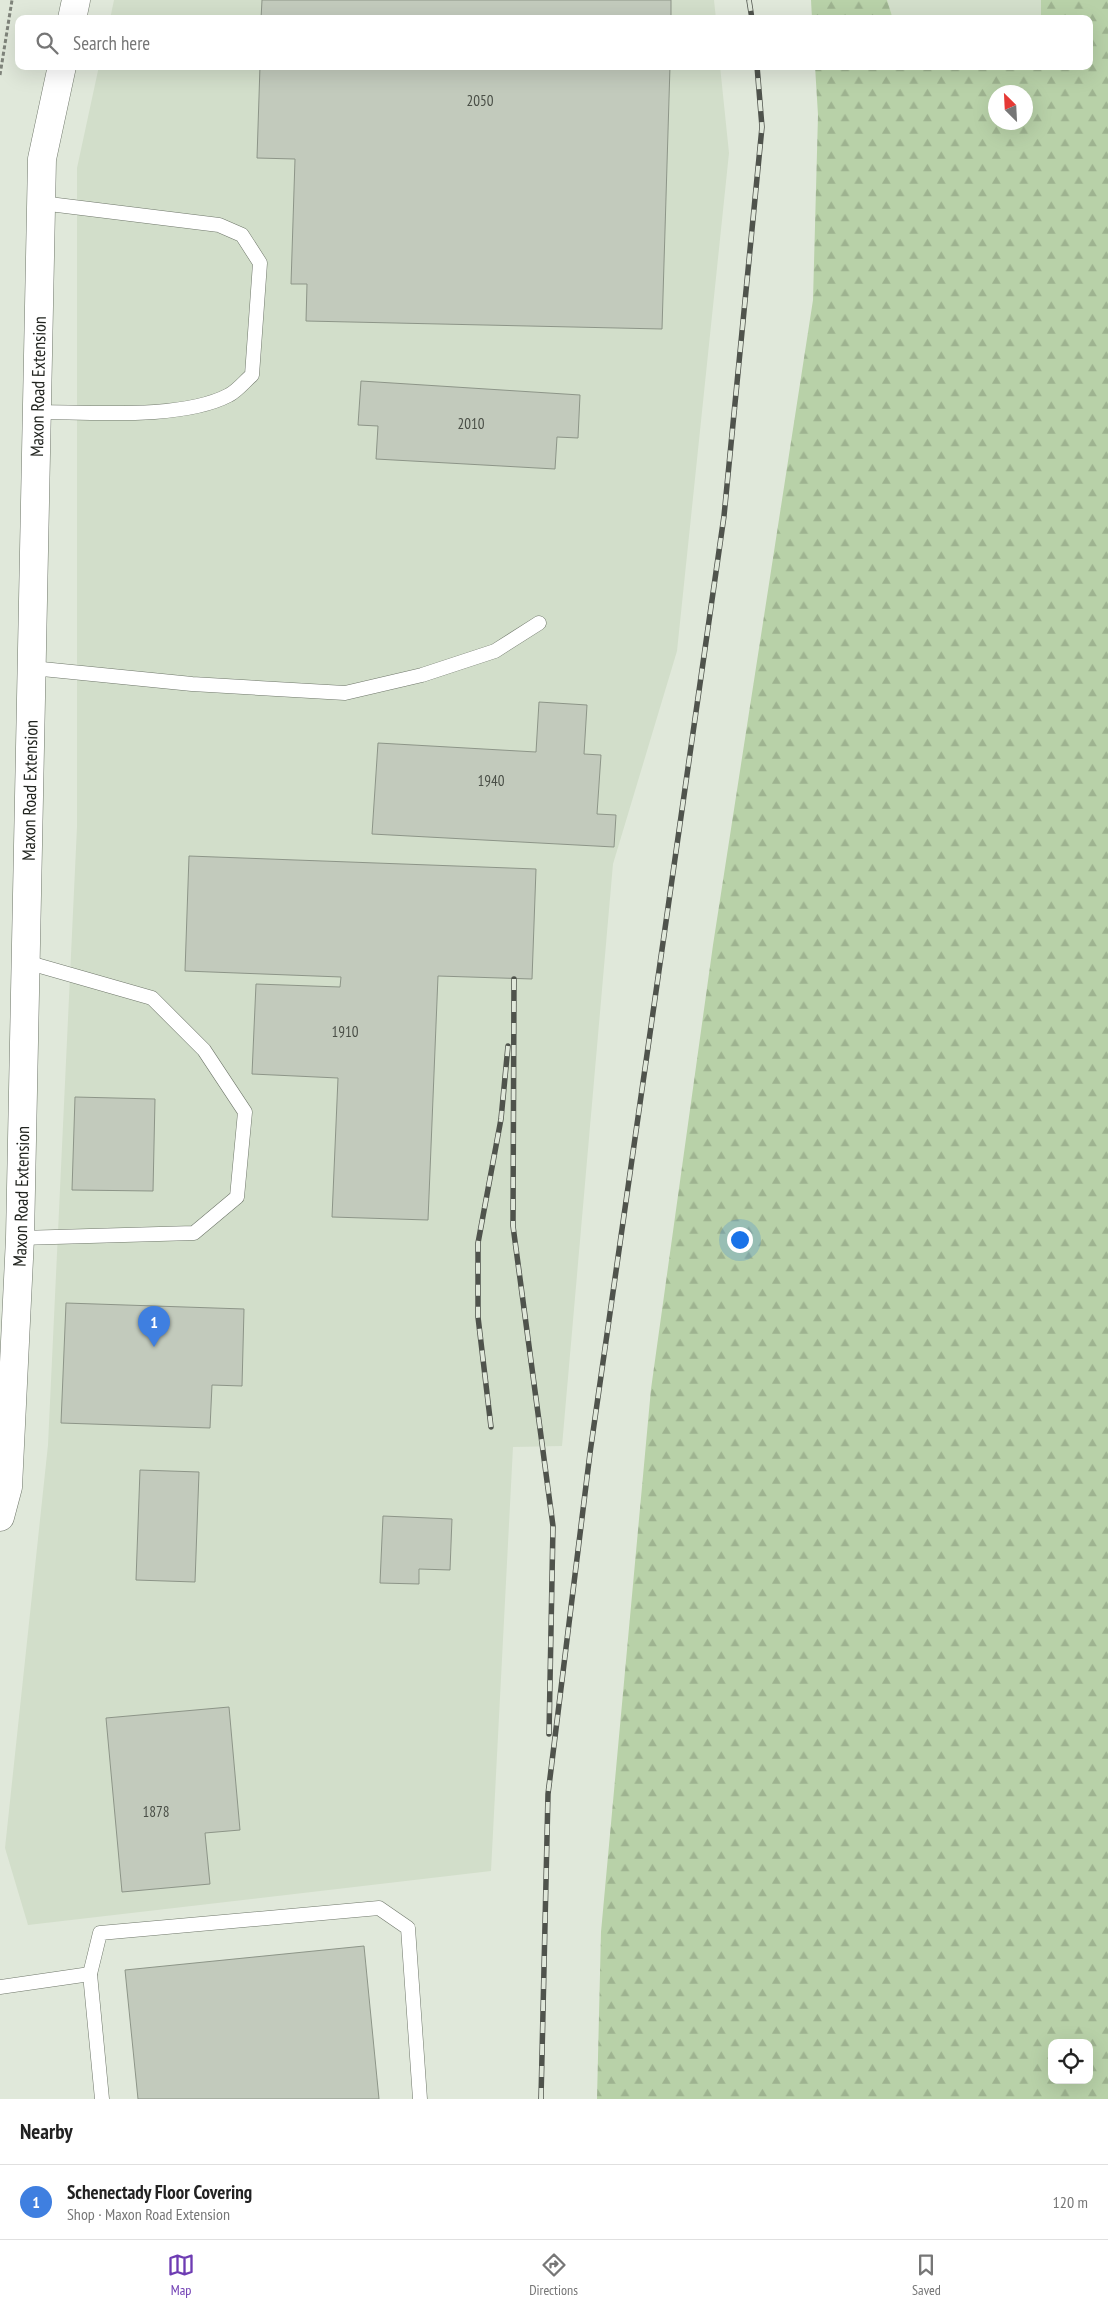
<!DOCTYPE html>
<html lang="en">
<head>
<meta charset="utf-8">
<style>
  :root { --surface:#fff; --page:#f6f6f6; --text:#222; --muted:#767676; --line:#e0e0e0; --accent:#6e3cb3 }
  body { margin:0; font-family:"PT Sans Narrow",sans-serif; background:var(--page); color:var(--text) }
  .controls { position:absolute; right:15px; bottom:15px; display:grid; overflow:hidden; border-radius:10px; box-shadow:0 5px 20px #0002 }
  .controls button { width:45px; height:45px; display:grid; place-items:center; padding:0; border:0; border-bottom:1px solid var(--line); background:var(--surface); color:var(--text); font:25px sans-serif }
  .compass { position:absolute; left:988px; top:85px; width:45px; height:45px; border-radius:50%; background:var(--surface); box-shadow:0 5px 20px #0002; rotate:336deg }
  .you { position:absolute; left:739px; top:1239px; width:18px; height:18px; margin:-12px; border:4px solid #fff; border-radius:50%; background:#1a73e8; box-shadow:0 0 0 8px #1a73e833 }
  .badge { display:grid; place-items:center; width:32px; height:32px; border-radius:50%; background:var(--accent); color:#fff; font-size:16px; font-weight:700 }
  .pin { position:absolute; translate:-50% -41px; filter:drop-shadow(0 1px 2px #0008) }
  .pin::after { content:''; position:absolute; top:26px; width:18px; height:15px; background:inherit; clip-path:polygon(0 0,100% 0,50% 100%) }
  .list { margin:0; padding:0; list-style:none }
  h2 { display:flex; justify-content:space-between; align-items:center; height:65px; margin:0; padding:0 20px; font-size:21px }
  h2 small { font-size:16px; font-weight:400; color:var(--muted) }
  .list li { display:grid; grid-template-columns:32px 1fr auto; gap:15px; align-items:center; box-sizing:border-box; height:75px; padding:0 20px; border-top:1px solid var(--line) }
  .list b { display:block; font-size:19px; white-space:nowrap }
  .list p { margin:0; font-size:16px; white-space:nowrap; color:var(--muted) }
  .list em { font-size:16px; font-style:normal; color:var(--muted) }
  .icon { flex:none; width:28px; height:28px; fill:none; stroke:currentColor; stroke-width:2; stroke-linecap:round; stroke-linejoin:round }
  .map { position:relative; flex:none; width:1108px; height:2099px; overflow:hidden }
  .search { position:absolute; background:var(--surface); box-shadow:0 5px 20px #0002; left:15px; right:15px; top:15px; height:55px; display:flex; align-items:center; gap:12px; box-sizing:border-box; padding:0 18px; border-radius:10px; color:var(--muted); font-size:19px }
  .sheet { height:140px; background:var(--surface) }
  nav { display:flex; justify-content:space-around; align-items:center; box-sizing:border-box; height:70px; border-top:1px solid var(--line); background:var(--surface); font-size:14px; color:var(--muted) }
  nav a { display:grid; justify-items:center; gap:2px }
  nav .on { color:var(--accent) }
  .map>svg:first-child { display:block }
  .built { fill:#d2deca }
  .forest { fill:url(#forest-firs); fill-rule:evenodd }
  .building { fill:#c2cabc; stroke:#8d9588 }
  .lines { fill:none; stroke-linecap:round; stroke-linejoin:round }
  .lane-casing { stroke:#6f776a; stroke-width:15 }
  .secondary-casing { stroke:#6f776a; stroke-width:29 }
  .path { stroke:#7f847b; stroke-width:3; stroke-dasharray:4 2.5; stroke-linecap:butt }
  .lane { stroke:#fff; stroke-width:14 }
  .secondary { stroke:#fff; stroke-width:28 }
  .rail-casing { stroke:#4f534c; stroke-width:5.5 }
  .rail { stroke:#e0e8da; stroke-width:4; stroke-dasharray:11; stroke-linecap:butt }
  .labels { text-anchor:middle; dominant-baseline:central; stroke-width:4; stroke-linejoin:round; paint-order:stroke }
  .number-label { font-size:15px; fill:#494e46 }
  .street-label { font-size:18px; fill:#21241f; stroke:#e0e8da }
</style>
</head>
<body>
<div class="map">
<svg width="1108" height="2099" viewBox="0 0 1108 2099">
  <defs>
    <pattern id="forest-firs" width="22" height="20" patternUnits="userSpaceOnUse" patternTransform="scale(1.25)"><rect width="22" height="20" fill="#b8d1a8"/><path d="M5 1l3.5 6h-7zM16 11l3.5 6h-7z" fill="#9eb390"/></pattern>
  </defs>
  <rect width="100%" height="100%" fill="#e0e8da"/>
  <!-- built -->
  <g class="built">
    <path d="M114,0H714L716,19H110Z"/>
    <path d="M887,0H1041V19H893Z"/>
    <path d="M99,66H720L729,153L677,651L613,864L562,1446L513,1447L491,1871L28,1925L5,1848L48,1445L77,827V168Z"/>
  </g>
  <!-- forest -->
  <g class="forest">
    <path d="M811,0H887L893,19H812Z"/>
    <path d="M1041,0H1108V2099H597L601,1932L651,1389L713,945L813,300L818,115L815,66H1089V19H1041ZM996,92H1026V122H996ZM1052,2043H1089V2080H1052Z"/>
  </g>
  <!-- building -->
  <g class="building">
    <path d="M262,0H671V19H261Z"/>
    <path d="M260,66H670L662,329L306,321L307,284H291L295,159L257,158Z"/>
    <path d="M361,381L580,395L578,438L557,437L555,469L376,459L378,426L358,425Z"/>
    <path d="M539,702L587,705L584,754L601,755L597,814L616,815L614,847L372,834L378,743L536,752Z"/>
    <path d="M189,856L536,869L532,979L438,976L428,1220L332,1217L338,1078L252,1074L256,984L340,987L341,977L185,971Z"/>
    <path d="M75,1097L155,1099L153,1191L72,1190Z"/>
    <path d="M66,1303L244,1309L242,1386L212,1385L210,1428L61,1423Z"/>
    <path d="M140,1470L199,1472L195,1582L136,1580Z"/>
    <path d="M383,1516L452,1519L450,1570L419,1569V1584L380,1583Z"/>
    <path d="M229,1707L240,1830L205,1833L210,1884L122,1892L106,1718Z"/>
    <path d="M364,1946L379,2099H138L125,1970Z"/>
  </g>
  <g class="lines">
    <!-- lane casing -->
    <g class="lane-casing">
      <g id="lane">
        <path d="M37,412C90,412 182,420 229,395C237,391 245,381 252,375L260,263L242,235L219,225L41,203"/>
        <path d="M32,668L192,684L345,693L422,675L495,651L539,623"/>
        <path d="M20,1238L194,1233L237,1197L245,1112L204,1050L152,998L26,962"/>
        <path d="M0,1987L90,1974"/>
        <path d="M102,2099L90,1974L100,1933L379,1908L408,1928L420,2099"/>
      </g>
    </g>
    <!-- secondary casing -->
    <g class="secondary-casing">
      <g id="secondary">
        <path d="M72,19L76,0"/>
        <path id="s1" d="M0,1517L8,1487L20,1238L42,159L62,66"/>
      </g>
    </g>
    <!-- path -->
    <path class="path" d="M0,75L12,0"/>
    <!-- lane -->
    <use href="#lane" class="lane"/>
    <!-- secondary -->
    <use href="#secondary" class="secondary"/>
    <!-- rail casing -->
    <g class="rail-casing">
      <g id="rail">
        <path d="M749,0L752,19"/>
        <path d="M514,979L513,1226L553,1526L549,1734"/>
        <path d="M491,1427L478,1317V1243L501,1119L508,1046"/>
        <path d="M541,2099L548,1794L590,1453L724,516L762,127L757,66"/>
      </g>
    </g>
    <!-- rail -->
    <use href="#rail" class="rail"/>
  </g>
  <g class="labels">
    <!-- number labels -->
    <g class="number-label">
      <text x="480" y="100">2050</text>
      <text x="471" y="423">2010</text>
      <text x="491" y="780">1940</text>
      <text x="345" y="1031">1910</text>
      <text x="156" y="1811">1878</text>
    </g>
    <!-- street labels -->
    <g class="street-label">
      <text stroke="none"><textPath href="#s1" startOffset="1132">Maxon Road Extension</textPath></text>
      <text stroke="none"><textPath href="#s1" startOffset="728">Maxon Road Extension</textPath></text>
      <text stroke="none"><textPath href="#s1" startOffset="322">Maxon Road Extension</textPath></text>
    </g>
  </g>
</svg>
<div class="controls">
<button><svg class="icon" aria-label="locate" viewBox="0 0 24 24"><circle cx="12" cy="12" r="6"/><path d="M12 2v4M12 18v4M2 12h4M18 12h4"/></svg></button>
</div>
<svg class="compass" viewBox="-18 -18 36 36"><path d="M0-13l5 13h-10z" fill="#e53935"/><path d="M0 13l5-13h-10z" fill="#767676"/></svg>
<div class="you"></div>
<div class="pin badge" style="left:154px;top:1347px;background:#3f7fe0">1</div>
<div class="search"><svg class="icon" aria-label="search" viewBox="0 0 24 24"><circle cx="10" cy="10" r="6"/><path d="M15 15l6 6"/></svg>Search here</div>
</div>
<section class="sheet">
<h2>Nearby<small></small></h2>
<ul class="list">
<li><span class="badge" style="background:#3f7fe0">1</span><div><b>Schenectady Floor Covering</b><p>Shop · Maxon Road Extension</p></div><em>120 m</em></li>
</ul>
</section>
<nav>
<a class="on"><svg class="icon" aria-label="map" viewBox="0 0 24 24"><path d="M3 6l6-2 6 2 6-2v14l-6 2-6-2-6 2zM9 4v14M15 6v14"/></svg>Map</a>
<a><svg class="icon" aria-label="directions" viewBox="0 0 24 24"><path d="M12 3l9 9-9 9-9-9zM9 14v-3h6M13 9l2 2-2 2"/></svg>Directions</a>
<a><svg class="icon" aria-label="saved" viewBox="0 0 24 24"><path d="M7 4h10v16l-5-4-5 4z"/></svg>Saved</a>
</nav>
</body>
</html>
